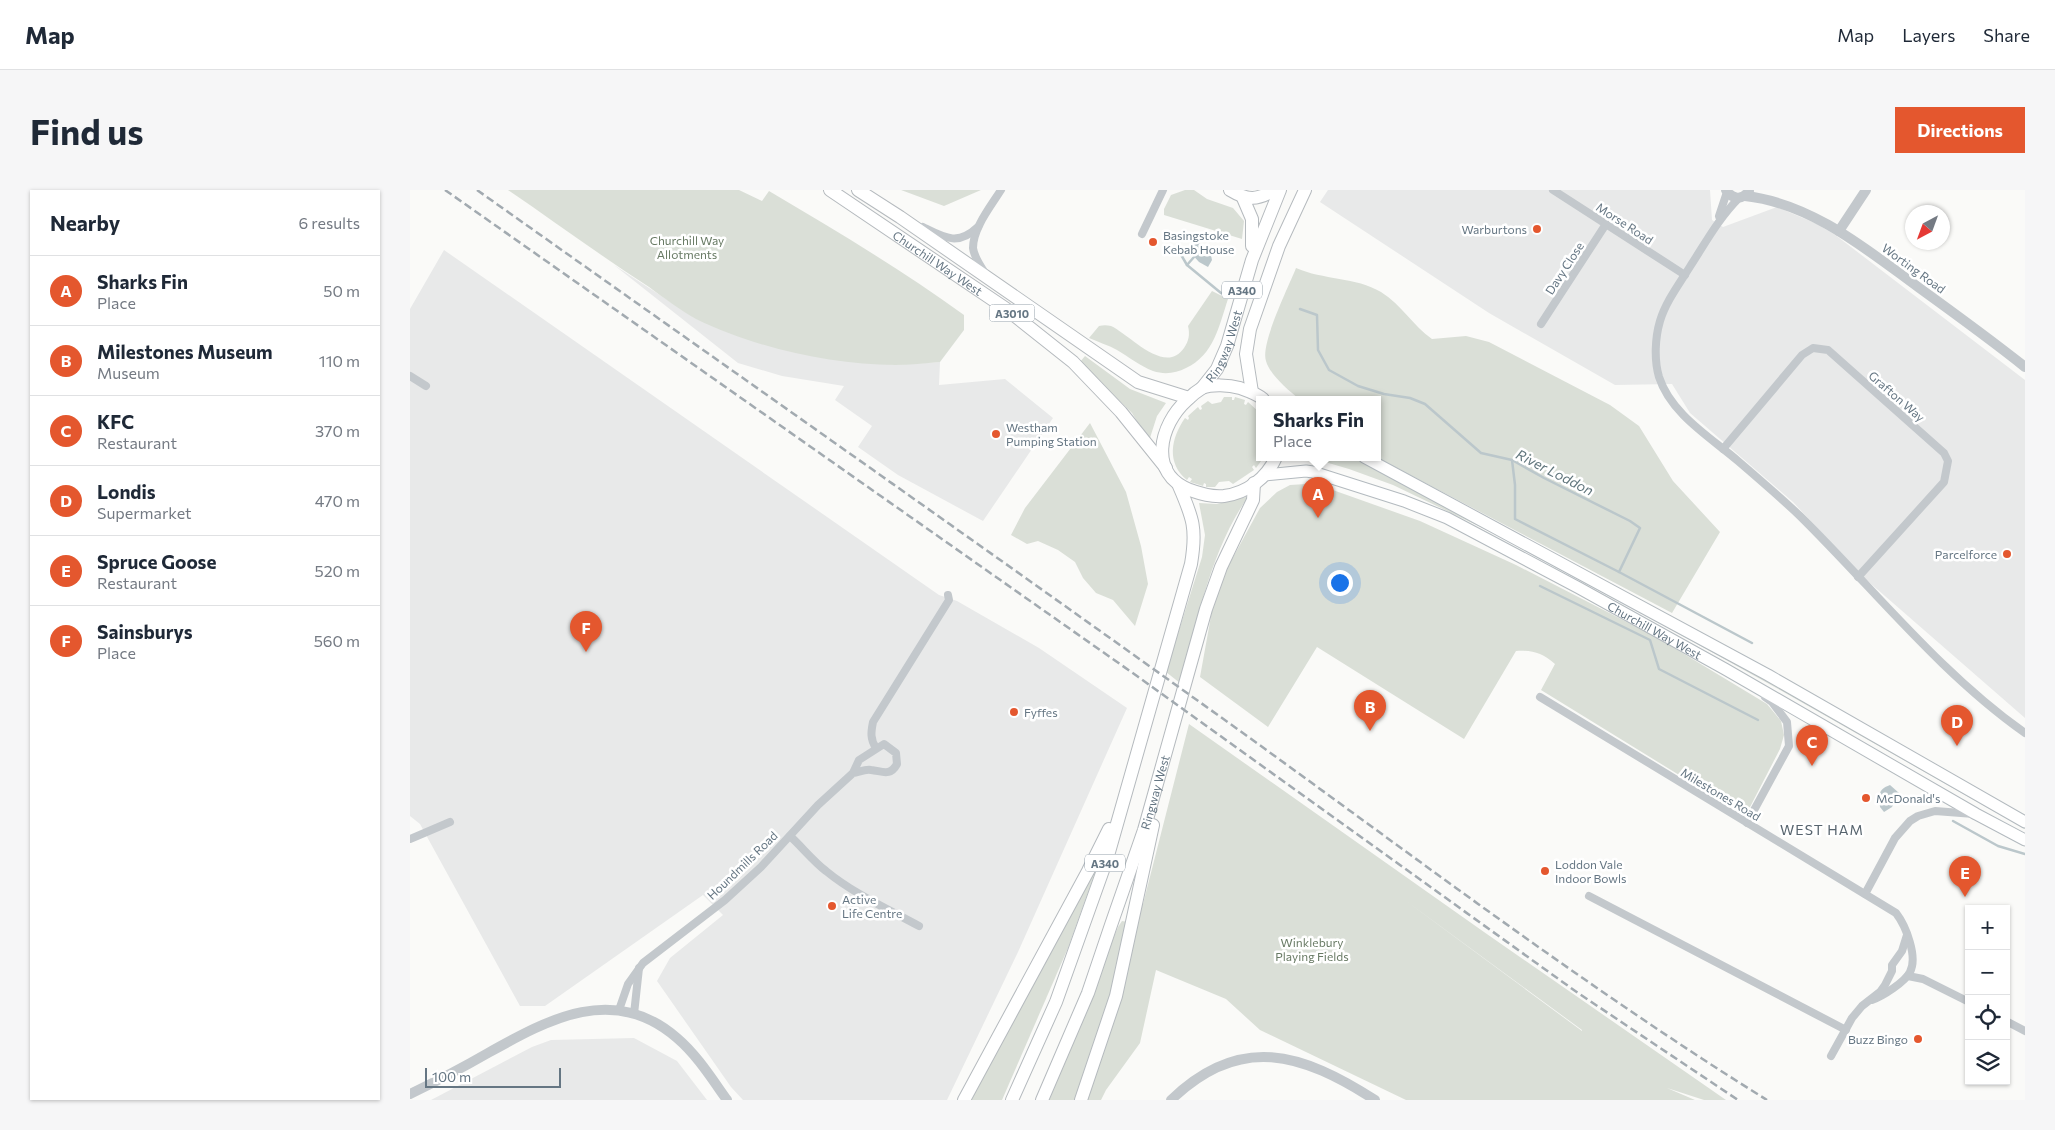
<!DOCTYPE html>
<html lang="en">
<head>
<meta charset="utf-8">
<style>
  :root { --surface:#fff; --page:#f6f6f7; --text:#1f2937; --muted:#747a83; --line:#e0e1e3; --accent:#e4572e }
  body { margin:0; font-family:Commissioner,sans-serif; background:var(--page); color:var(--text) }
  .controls { position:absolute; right:15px; bottom:15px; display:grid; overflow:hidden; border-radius:0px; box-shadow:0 1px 4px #0004 }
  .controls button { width:45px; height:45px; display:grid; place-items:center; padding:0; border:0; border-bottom:1px solid var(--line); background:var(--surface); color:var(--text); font:25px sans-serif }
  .compass { position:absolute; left:1495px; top:15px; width:45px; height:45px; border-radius:50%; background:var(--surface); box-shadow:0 1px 4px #0004; rotate:221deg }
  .scale { position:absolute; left:15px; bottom:12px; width:136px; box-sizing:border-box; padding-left:5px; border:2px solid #657683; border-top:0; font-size:14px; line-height:18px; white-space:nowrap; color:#657683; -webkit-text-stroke:4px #fff; paint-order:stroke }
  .you { position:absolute; left:929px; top:392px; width:18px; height:18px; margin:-12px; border:4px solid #fff; border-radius:50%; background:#1a73e8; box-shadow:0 0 0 8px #1a73e833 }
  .badge { display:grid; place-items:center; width:32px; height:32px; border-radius:50%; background:var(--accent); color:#fff; font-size:16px; font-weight:700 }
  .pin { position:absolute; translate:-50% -41px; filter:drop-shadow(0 1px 2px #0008) }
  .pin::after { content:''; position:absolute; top:26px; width:18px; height:15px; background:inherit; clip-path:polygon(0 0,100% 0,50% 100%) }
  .popup { position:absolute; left:846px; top:206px; width:125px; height:65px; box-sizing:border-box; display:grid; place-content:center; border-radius:0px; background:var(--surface); filter:drop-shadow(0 1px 4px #0005); font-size:16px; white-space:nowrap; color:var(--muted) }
  .popup b { font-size:19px; color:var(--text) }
  .popup::after { content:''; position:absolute; left:50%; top:100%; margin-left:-10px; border:10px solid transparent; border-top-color:var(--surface) }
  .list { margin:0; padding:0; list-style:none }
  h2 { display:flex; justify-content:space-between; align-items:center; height:65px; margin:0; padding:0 20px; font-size:21px }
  h2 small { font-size:16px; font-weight:400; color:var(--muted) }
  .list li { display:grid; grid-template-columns:32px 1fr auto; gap:15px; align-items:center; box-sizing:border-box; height:70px; padding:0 20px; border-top:1px solid var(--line) }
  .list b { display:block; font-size:19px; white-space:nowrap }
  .list p { margin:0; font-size:16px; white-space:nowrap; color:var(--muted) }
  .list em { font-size:16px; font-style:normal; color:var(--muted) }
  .icon { flex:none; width:28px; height:28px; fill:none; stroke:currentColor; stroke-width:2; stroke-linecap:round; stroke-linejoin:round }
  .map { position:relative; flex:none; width:1615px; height:910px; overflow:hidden; border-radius:0px }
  header { display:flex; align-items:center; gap:30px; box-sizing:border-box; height:70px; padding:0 25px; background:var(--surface); border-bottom:1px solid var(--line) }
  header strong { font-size:24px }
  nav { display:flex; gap:28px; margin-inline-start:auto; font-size:18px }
  .intro { display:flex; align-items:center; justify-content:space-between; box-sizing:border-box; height:120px; padding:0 30px }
  h1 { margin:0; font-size:35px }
  .button { padding:12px 22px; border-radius:0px; background:var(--accent); color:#fff; font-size:18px; font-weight:700 }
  main { display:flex; gap:30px; padding:0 30px }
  aside { flex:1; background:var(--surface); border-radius:0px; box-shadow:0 1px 4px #0004 }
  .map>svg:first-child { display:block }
  .built { fill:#e8e9e9 }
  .green { fill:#dadfd7; fill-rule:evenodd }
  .water { fill:#bbc7cb }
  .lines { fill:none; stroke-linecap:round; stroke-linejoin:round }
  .stream { stroke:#bbc7cb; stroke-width:2.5 }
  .secondary-casing { stroke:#b3babf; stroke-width:13 }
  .primary-casing { stroke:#b5babe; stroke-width:14 }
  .minor { stroke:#c3c8cc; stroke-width:8 }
  .tertiary { stroke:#c3c8cc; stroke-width:10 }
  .secondary { stroke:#fff; stroke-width:11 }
  .primary { stroke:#fff; stroke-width:12 }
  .rail { stroke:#a2aab0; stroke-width:2.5; stroke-dasharray:8 4; stroke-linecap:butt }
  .poi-dot { fill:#e4572e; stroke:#fff; stroke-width:2 }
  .labels { text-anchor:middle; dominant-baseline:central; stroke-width:5; stroke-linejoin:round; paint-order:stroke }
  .shield { fill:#fff; stroke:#939fa8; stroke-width:1 }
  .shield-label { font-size:11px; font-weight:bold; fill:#657683 }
  .street-label { font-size:12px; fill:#657683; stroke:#fff }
  .poi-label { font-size:12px; fill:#657683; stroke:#fff; text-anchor:start }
  .park-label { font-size:12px; fill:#687a64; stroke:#fff }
  .water-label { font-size:14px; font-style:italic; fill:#60757c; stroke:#fff }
  .neighbourhood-label { font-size:14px; letter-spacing:1px; fill:#57646e; stroke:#fff }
</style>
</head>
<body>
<header>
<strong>Map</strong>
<nav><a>Map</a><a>Layers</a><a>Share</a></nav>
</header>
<div class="intro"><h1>Find us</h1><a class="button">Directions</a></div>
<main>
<aside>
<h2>Nearby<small>6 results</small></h2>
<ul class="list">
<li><span class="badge">A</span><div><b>Sharks Fin</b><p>Place</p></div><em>50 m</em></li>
<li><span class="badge">B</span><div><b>Milestones Museum</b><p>Museum</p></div><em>110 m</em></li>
<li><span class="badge">C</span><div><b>KFC</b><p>Restaurant</p></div><em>370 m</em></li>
<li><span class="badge">D</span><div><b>Londis</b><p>Supermarket</p></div><em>470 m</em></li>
<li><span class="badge">E</span><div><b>Spruce Goose</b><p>Restaurant</p></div><em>520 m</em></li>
<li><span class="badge">F</span><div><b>Sainsburys</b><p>Place</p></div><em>560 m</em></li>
</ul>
</aside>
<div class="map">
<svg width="1615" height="910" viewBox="0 0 1615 910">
  <rect width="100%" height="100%" fill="#fafaf8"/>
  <!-- built -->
  <g class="built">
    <path d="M918,0H1300L1302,30L1313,37L1367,17L1405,33L1424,44L1615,190V528L1452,386L1383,312L1280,223L1262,194L1205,195L1079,123L910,12Z"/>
    <path d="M34,60L529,405L547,411L629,458L717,518L608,762L537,910H333L321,897L247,791L260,768L313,725L293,705L135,816H110L10,634L0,626V119Z"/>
    <path d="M204,75L285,128L315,141L350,153L484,175L530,172L529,195L595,189L643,228L573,331L488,285L448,257L462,236L425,210L434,196L372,186L328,173Z"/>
    <path d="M224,848L267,871L297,910H21L122,857L141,850Z"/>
  </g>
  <!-- green -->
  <g class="green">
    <path d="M98,0H329L352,11L359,1C425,40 492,80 554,125V140L530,172C515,173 500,175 485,175C421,175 343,157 286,129C270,120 254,108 239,97C191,66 145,32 98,0Z"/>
    <path d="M491,0H571L534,16Z"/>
    <path d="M775,0H784L797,9L823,18L834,31L832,49L754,25V19L761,5Z"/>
    <path d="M886,78C913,90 946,87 971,102C992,115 1003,136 1022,149L1056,146L1079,152L1200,215L1229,236L1263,291L1310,342L1262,423L966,267L967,209H889C878,200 860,185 856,171C850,154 879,96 886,78Z"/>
    <path d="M802,101L818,109C809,136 804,165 776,178C766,183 755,185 743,181C730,176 719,167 707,160C698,155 688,152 679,148L689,136C693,135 697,135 701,136C719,144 755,186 774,158C779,151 780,144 778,136Z"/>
    <path d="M675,166L720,199L756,213L747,226L739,251L722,223L670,172Z"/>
    <path d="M814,207H822V210H824L825,207L835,210L834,214L836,215L838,212L849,222V267H854L846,278L844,275L842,277L844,280L823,294L819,291L809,292L805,297H796V294L794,293L793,296L780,292L782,289L779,287L777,290C756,273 761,248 775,228L778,230L779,228L778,226L788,217L790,220L792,219L791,216L798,211L802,214L811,212Z"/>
    <path d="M680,233L716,302L731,356L738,394L725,436L703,410L686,403L673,388L665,372L648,360L628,351L617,354L601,345L615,318Z"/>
    <path d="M898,267H946L979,283L1111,352L1615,635V639L1370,500L1112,357L983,295L939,279Z"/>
    <path d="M896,294L920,299L1010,331L1106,375L1246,447L1357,514L1371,531L1374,545L1370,559L1340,617L1326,620L1131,500L1145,474C1132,463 1123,460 1106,461L1054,549L907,457L858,537L790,487L803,415L815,382L850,318L867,302L880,295Z"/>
    <path d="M836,307H838C801,359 787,432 770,493L756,482L792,367L795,345L789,313L807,314Z"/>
    <path d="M779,534L1074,742L1316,910H1294L1257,898L1285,910H996L850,840L816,809L746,780L730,853L696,900L691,910H636L708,737L712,731L718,732L733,714ZM992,708L1172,840V841Z"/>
    <path d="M684,676L687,677L658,758L592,910H558Z"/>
  </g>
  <!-- water -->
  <g class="water">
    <path d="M782,51C793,54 800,58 802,70L798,77L789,72L780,62Z"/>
    <path d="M1480,595L1489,603L1482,617L1474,622L1470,617C1470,604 1467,600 1480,595Z"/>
  </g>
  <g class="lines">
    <!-- stream -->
    <g class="stream">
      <path d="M770,63L777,75L811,103"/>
      <path d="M777,75L784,67"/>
      <path d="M890,119L907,125L908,160L919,180L948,196L974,204L1000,208L1015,214L1071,263L1102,270L1134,288L1220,331L1230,338L1209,382"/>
      <path d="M1102,270L1105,295V329L1209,382L1342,453"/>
      <path d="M1130,396L1240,450L1249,479L1348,530"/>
      <path d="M1543,631L1588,656L1615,664"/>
    </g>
    <!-- secondary casing -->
    <g class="secondary-casing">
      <g id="secondary">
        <path d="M954,267L1358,485L1615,632"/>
        <path id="s1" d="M855,285L896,281L903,282L994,311L1037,328L1169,398L1315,479L1566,624L1615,650"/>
      </g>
    </g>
    <!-- primary casing -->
    <g class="primary-casing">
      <g id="primary">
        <path id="s2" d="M420,0L595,118L663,172L711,222L756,278"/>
        <path d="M448,0L490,27L728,192L779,208"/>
        <path d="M820,0C838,11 847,10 865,0"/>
        <path d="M833,8L842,29V56"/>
        <path id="s3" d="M792,198L807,179L817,156L842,70L870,0"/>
        <path d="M842,202L836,164L840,139L869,56L895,0"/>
        <path d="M853,209C846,203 838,201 830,198C819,195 802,194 792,198C787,201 781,206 777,210C749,235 738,284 780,300C792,304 801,307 814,306C837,303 857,288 866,267"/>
        <path d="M554,910L678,681L699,639"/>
        <path d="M602,910L646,812L697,669L781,374C787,339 783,328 769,296"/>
        <path id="s4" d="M632,910L678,803L701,735L734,640L796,419L811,377L843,310L844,293"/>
        <path d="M671,910L706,806L743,635"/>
      </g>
    </g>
    <!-- minor -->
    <g class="minor">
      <path d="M1143,0L1275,85"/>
      <path d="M1329,8C1309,28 1296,52 1281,75C1270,93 1256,111 1250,131C1245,148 1244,170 1249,187C1261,224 1300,247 1328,271C1349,289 1370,307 1390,326C1464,399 1530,483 1615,543"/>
      <path d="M1309,26L1317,2"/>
      <path d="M513,37C535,48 548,56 568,37"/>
      <path d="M732,44L753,0"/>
      <path d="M575,83C570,75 564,67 563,58C563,38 581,16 591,0"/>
      <path d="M1131,134L1196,34"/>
      <path d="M0,186L16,196"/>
      <path d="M1313,259L1392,165L1403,158L1418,160L1534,263L1538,271L1534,292L1448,387"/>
      <path d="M1130,507L1486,723C1496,736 1508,767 1500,782C1495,792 1473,806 1462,810"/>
      <path d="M466,558C460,549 461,542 463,532L539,410L538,405"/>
      <path d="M1337,633L1379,556L1377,532L1362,512L1355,507"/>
      <path d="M380,646C392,657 403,671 416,681C444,704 478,719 509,736"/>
      <path d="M0,649L40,632"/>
      <path d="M1455,704L1485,648L1500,631L1508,626L1525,621L1564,624"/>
      <path d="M1179,706L1436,840"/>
      <path d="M1498,786L1513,789L1559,812"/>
      <path d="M209,820L218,794L233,773L315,710L351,677L408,615L443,583L449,570L474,554L486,563L487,574C480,587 472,581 461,580C455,579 449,582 443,583"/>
      <path d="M224,824L229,778"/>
      <path d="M1596,831L1615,841"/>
      <path d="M1421,866L1442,828L1452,816L1470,802L1475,795L1482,781V775L1492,761L1497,745"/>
    </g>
    <!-- tertiary -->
    <g class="tertiary">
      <path d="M1316,0C1322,9 1332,11 1339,1"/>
      <path d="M1335,6C1401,13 1456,59 1508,97C1544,123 1580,149 1615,177"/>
      <path d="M1429,41L1456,0"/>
      <path d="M0,904C27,891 52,878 78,863C139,829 204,793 267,848C287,865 302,889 317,910"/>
      <path d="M761,910C830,843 892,863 965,910"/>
    </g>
    <!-- secondary -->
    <use href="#secondary" class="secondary"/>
    <!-- primary -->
    <use href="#primary" class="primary"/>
    <!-- rail -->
    <g class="rail">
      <path d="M35,0L727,486L1168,803L1328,910"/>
      <path d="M67,0C311,173 555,344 798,518C983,650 1164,790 1357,910"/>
    </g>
  </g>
  <!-- markers -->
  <g class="poi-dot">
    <circle cx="1127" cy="39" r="5"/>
    <circle cx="743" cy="52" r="5"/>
    <circle cx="586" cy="244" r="5"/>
    <circle cx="1597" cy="364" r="5"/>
    <circle cx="604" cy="522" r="5"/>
    <circle cx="1456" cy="608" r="5"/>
    <circle cx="1135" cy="681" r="5"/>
    <circle cx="422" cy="716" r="5"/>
    <circle cx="1508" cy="849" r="5"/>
  </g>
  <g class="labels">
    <!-- shield labels -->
    <g class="shield">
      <rect x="812" y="91.5" width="40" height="17" rx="4"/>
      <rect x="579.5" y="114.5" width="45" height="17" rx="4"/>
      <rect x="675" y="664.5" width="40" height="17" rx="4"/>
    </g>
    <g class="shield-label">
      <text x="832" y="100">A340</text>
      <text x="602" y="123">A3010</text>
      <text x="695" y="673">A340</text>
    </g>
    <!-- street labels -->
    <g class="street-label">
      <text transform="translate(1215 33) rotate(33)">Morse Road</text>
      <text stroke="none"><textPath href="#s2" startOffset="130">Churchill Way West</textPath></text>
      <text transform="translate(1154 78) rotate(-57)">Davy Close</text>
      <text transform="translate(1504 78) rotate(36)">Worting Road</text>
      <text stroke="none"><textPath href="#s3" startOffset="48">Ringway West</textPath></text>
      <text transform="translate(1487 206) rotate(41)">Grafton Way</text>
      <text stroke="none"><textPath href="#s1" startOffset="426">Churchill Way West</textPath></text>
      <text stroke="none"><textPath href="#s4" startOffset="328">Ringway West</textPath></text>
      <text transform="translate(1311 604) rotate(31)">Milestones Road</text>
      <text transform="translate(332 675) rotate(-44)">Houndmills Road</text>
    </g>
    <!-- poi labels -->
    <g class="poi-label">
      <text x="1117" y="39" text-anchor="end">Warburtons</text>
      <text x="753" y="45">Basingstoke<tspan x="753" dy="14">Kebab House</tspan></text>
      <text x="596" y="237">Westham<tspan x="596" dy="14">Pumping Station</tspan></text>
      <text x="1587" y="364" text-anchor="end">Parcelforce</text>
      <text x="614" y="522">Fyffes</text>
      <text x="1466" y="608">McDonald's</text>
      <text x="1145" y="674">Loddon Vale<tspan x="1145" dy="14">Indoor Bowls</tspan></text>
      <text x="432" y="709">Active<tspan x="432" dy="14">Life Centre</tspan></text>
      <text x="1498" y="849" text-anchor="end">Buzz Bingo</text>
    </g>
    <!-- park labels -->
    <g class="park-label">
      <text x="277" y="50">Churchill Way<tspan x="277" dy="14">Allotments</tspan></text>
      <text x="902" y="752">Winklebury<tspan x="902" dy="14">Playing Fields</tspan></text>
    </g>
    <!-- water labels -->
    <g class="water-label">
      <text transform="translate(1145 282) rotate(27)">River Loddon</text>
    </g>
    <!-- neighbourhood labels -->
    <g class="neighbourhood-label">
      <text x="1412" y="639">WEST HAM</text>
    </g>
  </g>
</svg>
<div class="controls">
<button>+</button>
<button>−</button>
<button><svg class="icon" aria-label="locate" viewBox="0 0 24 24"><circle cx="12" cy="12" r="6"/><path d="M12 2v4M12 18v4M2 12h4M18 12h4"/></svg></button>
<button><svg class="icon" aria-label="layers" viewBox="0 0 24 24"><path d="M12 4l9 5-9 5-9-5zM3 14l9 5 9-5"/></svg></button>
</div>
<svg class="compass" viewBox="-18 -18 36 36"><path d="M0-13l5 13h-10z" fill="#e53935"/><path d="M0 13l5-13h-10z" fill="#747a83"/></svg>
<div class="scale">100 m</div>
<div class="you"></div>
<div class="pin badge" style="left:908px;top:328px">A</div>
<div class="popup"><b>Sharks Fin</b>Place</div>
<div class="pin badge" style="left:960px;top:541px">B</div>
<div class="pin badge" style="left:1402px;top:576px">C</div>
<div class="pin badge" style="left:1547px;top:556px">D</div>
<div class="pin badge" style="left:1555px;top:707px">E</div>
<div class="pin badge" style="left:176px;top:462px">F</div>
</div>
</main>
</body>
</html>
